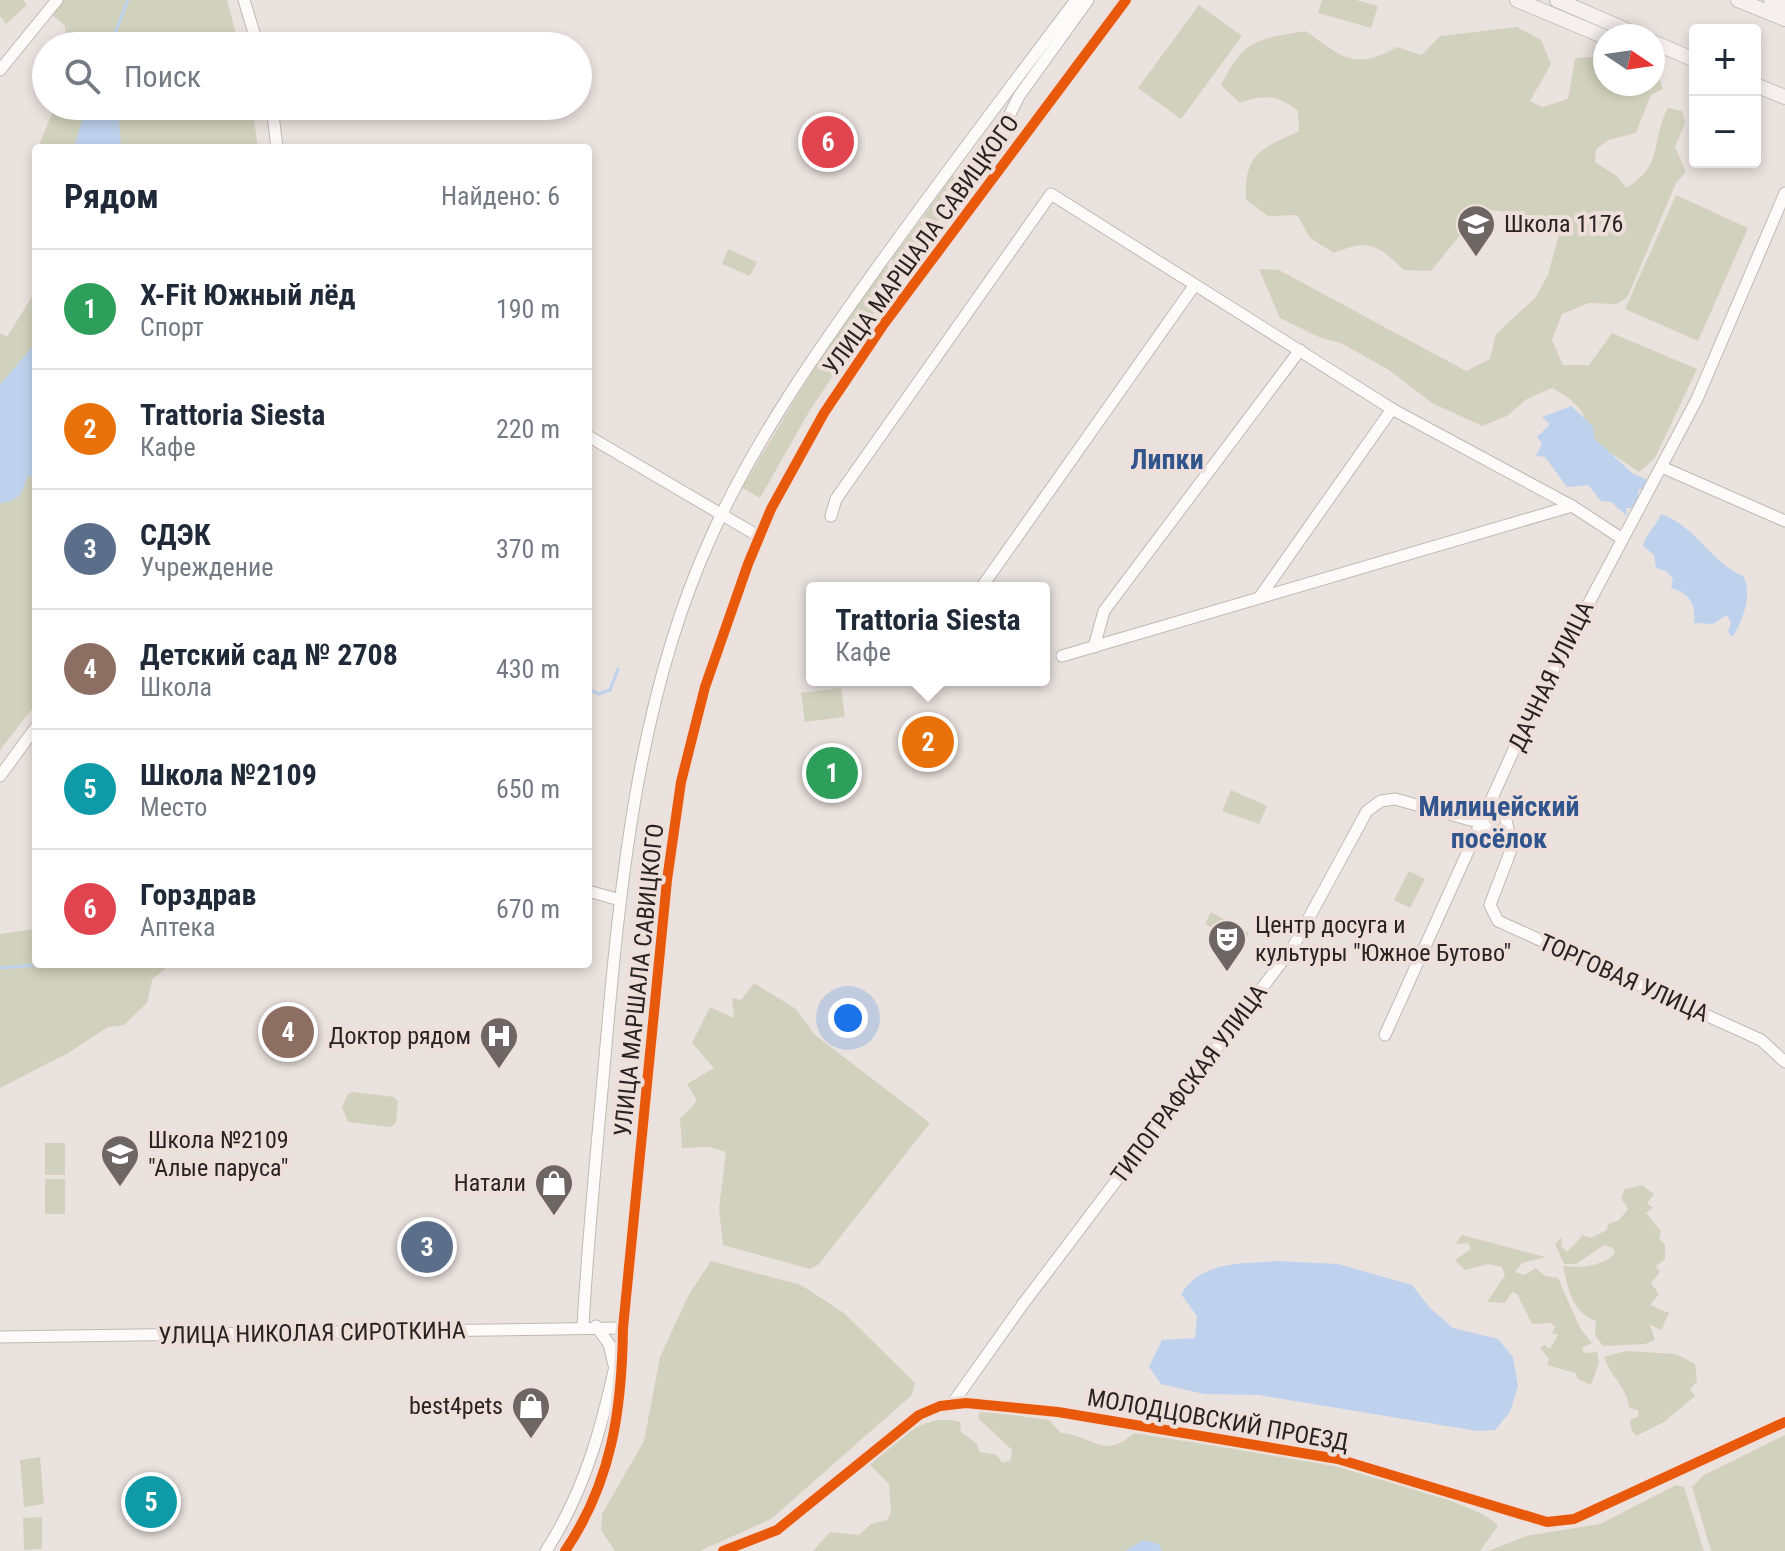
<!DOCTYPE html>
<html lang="ru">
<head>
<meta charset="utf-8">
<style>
  :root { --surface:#fff; --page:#f6f6f7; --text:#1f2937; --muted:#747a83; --line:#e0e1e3; --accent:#ea580c }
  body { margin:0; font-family:"Roboto Condensed",sans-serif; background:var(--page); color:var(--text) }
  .controls { position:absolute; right:24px; top:24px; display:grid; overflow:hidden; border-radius:8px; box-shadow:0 4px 12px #0003 }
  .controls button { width:72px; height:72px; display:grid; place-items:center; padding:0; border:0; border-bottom:2px solid var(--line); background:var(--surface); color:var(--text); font:40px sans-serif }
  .compass { position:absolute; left:1593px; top:24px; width:72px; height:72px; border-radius:50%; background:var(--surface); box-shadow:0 4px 12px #0003; rotate:103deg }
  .you { position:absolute; left:848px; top:1018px; width:28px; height:28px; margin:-20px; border:6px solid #fff; border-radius:50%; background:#1a73e8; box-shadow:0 0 0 12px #1a73e833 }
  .badge { display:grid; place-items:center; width:52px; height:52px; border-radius:50%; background:var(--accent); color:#fff; font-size:26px; font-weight:700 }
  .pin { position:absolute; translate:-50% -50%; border:4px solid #fff; box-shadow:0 2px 8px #0006 }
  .popup { position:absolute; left:806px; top:582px; width:244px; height:104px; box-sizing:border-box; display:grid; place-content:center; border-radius:8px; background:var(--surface); filter:drop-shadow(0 2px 6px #0005); font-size:26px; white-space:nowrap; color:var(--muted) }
  .popup b { font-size:30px; color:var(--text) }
  .popup::after { content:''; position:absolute; left:50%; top:100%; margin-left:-16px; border:16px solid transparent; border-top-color:var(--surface) }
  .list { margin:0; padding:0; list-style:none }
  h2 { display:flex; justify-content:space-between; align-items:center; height:104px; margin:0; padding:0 32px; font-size:34px }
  h2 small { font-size:26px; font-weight:400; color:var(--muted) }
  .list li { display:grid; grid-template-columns:52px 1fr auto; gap:24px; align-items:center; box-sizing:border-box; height:120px; padding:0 32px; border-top:2px solid var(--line) }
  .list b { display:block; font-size:30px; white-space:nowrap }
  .list p { margin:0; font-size:26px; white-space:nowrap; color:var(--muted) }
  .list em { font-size:26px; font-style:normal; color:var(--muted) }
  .icon { flex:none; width:44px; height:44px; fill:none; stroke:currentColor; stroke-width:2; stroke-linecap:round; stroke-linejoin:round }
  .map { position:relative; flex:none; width:1785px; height:1551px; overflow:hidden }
  .search { position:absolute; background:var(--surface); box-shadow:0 4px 12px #0003; left:32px; top:32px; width:560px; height:88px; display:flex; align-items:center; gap:20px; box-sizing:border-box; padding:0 28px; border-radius:44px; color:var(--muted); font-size:30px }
  .panel { position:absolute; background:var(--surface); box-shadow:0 4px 12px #0003; left:32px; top:144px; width:560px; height:824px; border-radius:8px }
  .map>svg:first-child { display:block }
  .green { fill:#d1d2bd }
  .water { fill:#bfd2ed }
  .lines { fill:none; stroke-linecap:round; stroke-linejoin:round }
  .stream { stroke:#bfd2ed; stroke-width:3 }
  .minor-casing { stroke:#bfb8b6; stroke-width:13 }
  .major-casing { stroke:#c5c0bf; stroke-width:16 }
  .minor { stroke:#fcfbfa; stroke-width:11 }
  .major { stroke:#f5f0ed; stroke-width:14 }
  .cycleway-casing { stroke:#efdfda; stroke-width:15 }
  .cycleway { stroke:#e8590c; stroke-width:10 }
  .labels { text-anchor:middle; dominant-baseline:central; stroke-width:8; stroke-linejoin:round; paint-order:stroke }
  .poi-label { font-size:24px; fill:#292321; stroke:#efdfda; text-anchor:start }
  .street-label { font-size:24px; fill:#292321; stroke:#efdfda }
  .quarter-label { font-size:28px; font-weight:bold; fill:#31558c; stroke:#efdfda }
</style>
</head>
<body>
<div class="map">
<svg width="1785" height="1551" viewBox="0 0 1785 1551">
  <rect width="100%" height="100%" fill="#eae2df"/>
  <!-- green -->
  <g class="green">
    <path d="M0,0H23L27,5L6,24L0,16Z"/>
    <path d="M60,0H227L239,46H66L65,26L50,13Z"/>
    <path d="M1322,0H1356L1378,6L1371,28L1318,13Z"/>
    <path d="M1199,5L1242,36L1181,119L1138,88Z"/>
    <path d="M1517,27L1541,40L1551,64L1530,101L1542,107L1568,99L1575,58L1605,56V84H1653V77H1659L1663,89L1651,95L1636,133L1609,140L1596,149L1595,162L1618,177L1626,188C1665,165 1650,141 1668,108L1682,111L1685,123L1675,147L1686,172L1676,183L1627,298L1616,304L1589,303L1562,314L1552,340L1563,365H1589L1612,333L1697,369L1655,458L1639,472L1587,437C1589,410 1573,400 1552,388L1527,399L1507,416L1482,426L1432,403L1389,370L1341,343L1321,338L1280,318L1259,269L1279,270L1466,371L1490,359L1496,334L1535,298L1548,275L1562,223L1482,208L1431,271L1404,270C1377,244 1369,239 1334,253L1310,238L1297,215L1268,216L1246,200C1244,153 1261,149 1299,131L1298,111C1278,95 1264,94 1240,103L1221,85C1245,38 1256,40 1305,31C1342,56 1353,72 1397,47L1422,55L1440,36Z"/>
    <path d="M55,106H252L258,148H38Z"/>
    <path d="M953,175L956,195L932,230L922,218Z"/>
    <path d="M1676,195L1748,228L1698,341L1625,309Z"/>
    <path d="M920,221L929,234L895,275L892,258Z"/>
    <path d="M728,249L757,262L750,276L722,264Z"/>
    <path d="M887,264L891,278L876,302L873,317L810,410L760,498L742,488L829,343Z"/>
    <path d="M36,290V704L0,750V333L7,337Z"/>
    <path d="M841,688L845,717L805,722L801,693Z"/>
    <path d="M1231,790L1267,806L1259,824L1222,811Z"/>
    <path d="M1409,871L1425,879L1410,908L1394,900Z"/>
    <path d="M1211,912L1249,933L1243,945L1205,924Z"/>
    <path d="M36,929V964H170L152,980L147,1003L124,1025L108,1027L68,1053L0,1088V934Z"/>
    <path d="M754,983L796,1009L815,1035L930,1123L819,1264L810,1269L723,1245L719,1208L726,1152L710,1147L682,1148L680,1119L697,1101L687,1084L714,1068L692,1043L710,1007L734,1018L732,998L741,1000Z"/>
    <path d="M352,1092L394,1097L398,1101L396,1123L391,1127L348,1122L342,1107L347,1095Z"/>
    <rect x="45" y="1143" width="20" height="32"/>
    <rect x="45" y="1179" width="20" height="35"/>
    <path d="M1642,1185L1654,1194L1647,1203L1653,1208L1646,1213L1661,1231L1659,1238L1665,1245V1259L1656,1266L1660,1272L1651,1283L1659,1294L1650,1305L1669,1313L1661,1330L1650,1325L1655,1340L1645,1344L1603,1346L1595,1335L1596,1321C1572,1312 1568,1289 1563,1266C1583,1268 1599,1267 1615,1254L1613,1248L1604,1245L1576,1264H1564L1555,1244L1562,1237L1561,1246L1567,1252L1583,1235L1591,1238L1607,1230L1608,1224L1619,1220L1628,1209L1621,1198L1625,1189Z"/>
    <path d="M1462,1235L1545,1257L1522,1263L1515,1272L1524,1275L1536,1268L1545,1276L1558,1278L1580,1328L1592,1343L1582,1348L1584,1353L1597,1352L1599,1362L1591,1385L1578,1379L1575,1373L1547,1365L1549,1359L1540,1348L1544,1345L1550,1349L1558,1335L1552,1333L1555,1327L1551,1323L1532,1324L1517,1294L1512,1292L1505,1303L1487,1302L1505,1275L1502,1267L1488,1264L1465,1270L1455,1260L1471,1249L1468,1243L1455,1244Z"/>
    <path d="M711,1261L801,1285L844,1313L915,1383L912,1395L771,1519L700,1551H615L601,1530L602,1514L644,1441L660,1357L688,1296Z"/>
    <path d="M1626,1351L1676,1354L1695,1364L1697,1382L1690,1389L1695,1396L1664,1422L1636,1436L1631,1429L1630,1420L1638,1417V1410L1629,1408C1627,1386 1610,1377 1604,1357Z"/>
    <path d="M981,1410L1049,1420L1061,1433C1094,1435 1103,1461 1134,1433C1201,1444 1268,1453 1334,1465C1360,1470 1489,1508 1498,1526L1480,1551H1162L1159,1544L1125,1551H813L830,1532L859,1535L871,1524L887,1520L891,1512L889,1484L870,1465C892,1441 926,1411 960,1422L961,1432L976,1443L980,1452L997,1455L1002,1463L1011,1460L1012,1450L978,1418Z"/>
    <path d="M1785,1435V1551H1711L1692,1487L1704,1475Z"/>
    <path d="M40,1457L44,1504L24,1507L20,1460Z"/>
    <path d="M1676,1485L1684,1487L1704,1551H1488L1526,1536L1600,1524Z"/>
    <path d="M42,1517V1549L24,1550L23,1518Z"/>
  </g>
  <!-- water -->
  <g class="water">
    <path d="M86,106H118L121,148H74Z"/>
    <path d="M36,342V479L28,475C20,495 25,497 0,504V385Z"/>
    <path d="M1571,406L1593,426L1594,438L1633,474L1646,479L1644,490L1639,489L1637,503L1632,508H1626L1627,516L1611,502L1601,501L1588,485L1567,487L1545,457L1536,456L1542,443L1537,437L1550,424L1542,417Z"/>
    <path d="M1661,514C1696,526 1711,563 1743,576C1753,595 1743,619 1733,637L1728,632L1731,623L1727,615L1713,624L1694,623C1696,605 1690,593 1671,588L1673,579L1666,571L1656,568L1654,555L1643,546C1646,533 1656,527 1661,514Z"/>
    <path d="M1278,1261L1338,1264L1412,1285L1429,1307L1453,1328L1498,1339L1513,1357L1518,1386L1510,1412L1495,1430L1477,1431L1258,1395L1204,1394L1161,1384L1149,1367L1162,1340L1195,1338L1197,1316L1181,1294C1203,1260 1241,1264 1278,1261Z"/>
    <path d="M1143,1540L1159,1544L1162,1551H1125Z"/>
  </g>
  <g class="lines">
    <!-- stream -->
    <g class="stream">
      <path d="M110,46L128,0"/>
      <path d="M588,689L599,694L610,690L618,669"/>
      <path d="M0,968L46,964"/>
    </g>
    <!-- minor casing -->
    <g class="minor-casing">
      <g id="minor">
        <path d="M244,0L258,46"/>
        <path d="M0,70L57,0"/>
        <path d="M272,106L277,148"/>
        <path d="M961,212L1019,96L1088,0"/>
        <path d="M588,436L760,537"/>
        <path d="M1664,468L1785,521"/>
        <path d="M831,516L836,499L1051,194L1392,409L1572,506L1621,538"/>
        <path d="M981,588L1194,286"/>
        <path d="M1259,598L1392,409"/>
        <path d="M1094,647L1104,611L1300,350"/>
        <path d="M1062,656L1572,506"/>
        <path d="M0,776L36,727"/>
        <path d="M1492,800L1504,811L1512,847L1490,905L1498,921L1761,1040L1785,1062"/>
        <path d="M588,891L620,900"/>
        <path d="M1385,1035L1530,714L1697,399L1785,193"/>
        <path d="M583,1326C588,1236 597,1147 605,1057C620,883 638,697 711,537C756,437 820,347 884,258C947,171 1011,86 1076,0"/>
        <path d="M596,1326L609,1344L614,1365"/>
        <path d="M0,1337L623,1328"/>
        <path d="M952,1404L1023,1304L1293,947L1367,811L1381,801L1395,799L1481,823L1508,836"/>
        <path d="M546,1551C588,1486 604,1418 620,1344"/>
        <path d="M565,1551C612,1482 622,1409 623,1328L667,880L681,782L705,687L748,564L771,509L824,413L884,324L1126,0"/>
        <path d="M723,1551L777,1530L919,1415L940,1406L966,1403L1058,1412L1338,1459L1547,1522L1574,1519L1785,1422"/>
      </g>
    </g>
    <!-- major casing -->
    <g class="major-casing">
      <g id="major">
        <path d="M1517,0L1605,37"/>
        <path d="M1557,0L1640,36"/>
        <path d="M1738,0L1785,19"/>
        <path d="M1771,0L1785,8"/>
        <path d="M1653,42L1695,60"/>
        <path d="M1755,85L1785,97"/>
      </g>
    </g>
    <!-- minor -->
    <use href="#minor" class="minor"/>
    <!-- major -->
    <use href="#major" class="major"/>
    <!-- cycleway casing -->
    <g class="cycleway-casing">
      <g id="cycleway">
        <path d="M565,1551C612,1482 622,1409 623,1328L667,880L681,782L705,687L748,564L771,509L824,413L884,324L1126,0"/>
        <path d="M723,1551L777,1530L919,1415L940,1406L966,1403L1058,1412L1338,1459L1547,1522L1574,1519L1785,1422"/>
      </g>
    </g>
    <!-- cycleway -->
    <use href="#cycleway" class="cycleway"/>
  </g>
  <!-- icons -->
  <defs>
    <g id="school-pin" transform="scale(2)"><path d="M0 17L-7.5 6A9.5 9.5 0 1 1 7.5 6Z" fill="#6d6664" stroke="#efdfda"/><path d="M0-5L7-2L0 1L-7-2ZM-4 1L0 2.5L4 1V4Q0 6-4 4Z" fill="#fff"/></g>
    <g id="theatre-pin" transform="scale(2)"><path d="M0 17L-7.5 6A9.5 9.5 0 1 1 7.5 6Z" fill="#6d6664" stroke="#efdfda"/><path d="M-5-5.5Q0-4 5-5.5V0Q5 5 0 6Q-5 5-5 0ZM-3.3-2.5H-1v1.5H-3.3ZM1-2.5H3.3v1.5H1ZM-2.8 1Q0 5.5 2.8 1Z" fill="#fff"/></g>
    <g id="hospital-pin" transform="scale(2)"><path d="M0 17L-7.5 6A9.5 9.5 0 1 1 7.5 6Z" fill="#6d6664" stroke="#efdfda"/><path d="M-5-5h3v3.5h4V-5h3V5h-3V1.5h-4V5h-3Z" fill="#fff"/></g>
    <g id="shop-pin" transform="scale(2)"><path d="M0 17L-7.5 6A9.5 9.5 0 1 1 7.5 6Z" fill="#6d6664" stroke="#efdfda"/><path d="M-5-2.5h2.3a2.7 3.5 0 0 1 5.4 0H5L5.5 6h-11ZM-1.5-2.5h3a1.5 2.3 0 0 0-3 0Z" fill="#fff"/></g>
  </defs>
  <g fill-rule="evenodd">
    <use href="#school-pin" x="1476" y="224"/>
    <use href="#theatre-pin" x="1227" y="939"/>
    <use href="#hospital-pin" x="499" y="1036"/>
    <use href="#school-pin" x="120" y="1154"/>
    <use href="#shop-pin" x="554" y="1183"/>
    <use href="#shop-pin" x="531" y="1406"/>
  </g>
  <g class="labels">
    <!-- poi labels -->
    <g class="poi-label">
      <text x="1504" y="224">Школа 1176</text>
      <text x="1255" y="925">Центр досуга и<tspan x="1255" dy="28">культуры "Южное Бутово"</tspan></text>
      <text x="471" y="1036" text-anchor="end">Доктор рядом</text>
      <text x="148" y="1140">Школа №2109<tspan x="148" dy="28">"Алые паруса"</tspan></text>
      <text x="526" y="1183" text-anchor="end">Натали</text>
      <text x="503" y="1406" text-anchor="end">best4pets</text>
    </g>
    <!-- street labels -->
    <g class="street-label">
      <text transform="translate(921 245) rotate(-54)">УЛИЦА МАРШАЛА САВИЦКОГО</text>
      <text transform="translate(1551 676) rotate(-64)">ДАЧНАЯ УЛИЦА</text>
      <text transform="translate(1624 978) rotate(24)">ТОРГОВАЯ УЛИЦА</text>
      <text transform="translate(639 980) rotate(-84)">УЛИЦА МАРШАЛА САВИЦКОГО</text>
      <text transform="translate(1189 1084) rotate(-53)">ТИПОГРАФСКАЯ УЛИЦА</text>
      <text transform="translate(312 1333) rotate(-1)">УЛИЦА НИКОЛАЯ СИРОТКИНА</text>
      <text transform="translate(1218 1420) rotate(10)">МОЛОДЦОВСКИЙ ПРОЕЗД</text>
    </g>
    <!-- quarter labels -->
    <g class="quarter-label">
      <text x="1167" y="459">Липки</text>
      <text x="1499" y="806">Милицейский<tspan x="1499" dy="32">посёлок</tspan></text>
    </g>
  </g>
</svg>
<div class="controls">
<button>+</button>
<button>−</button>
</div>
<svg class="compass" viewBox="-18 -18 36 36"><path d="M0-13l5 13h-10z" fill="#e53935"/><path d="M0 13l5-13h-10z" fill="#747a83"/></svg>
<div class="you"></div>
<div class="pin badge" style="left:832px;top:773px;background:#2e9e5b">1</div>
<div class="pin badge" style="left:928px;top:742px;background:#e8710a">2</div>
<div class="popup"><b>Trattoria Siesta</b>Кафе</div>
<div class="pin badge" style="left:427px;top:1247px;background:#5c6f8a">3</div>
<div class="pin badge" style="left:288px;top:1032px;background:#8d6e63">4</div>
<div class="pin badge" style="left:151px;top:1502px;background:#0f9aa8">5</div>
<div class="pin badge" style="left:828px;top:142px;background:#e0444e">6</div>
<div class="search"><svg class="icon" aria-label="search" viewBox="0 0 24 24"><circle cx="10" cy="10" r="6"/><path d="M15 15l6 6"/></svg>Поиск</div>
<section class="panel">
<h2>Рядом<small>Найдено: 6</small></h2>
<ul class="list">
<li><span class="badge" style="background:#2e9e5b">1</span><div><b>X-Fit Южный лёд</b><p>Спорт</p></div><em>190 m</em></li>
<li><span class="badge" style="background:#e8710a">2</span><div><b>Trattoria Siesta</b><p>Кафе</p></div><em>220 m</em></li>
<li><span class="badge" style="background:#5c6f8a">3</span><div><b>СДЭК</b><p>Учреждение</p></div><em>370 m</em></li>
<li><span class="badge" style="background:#8d6e63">4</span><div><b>Детский сад № 2708</b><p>Школа</p></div><em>430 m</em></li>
<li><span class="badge" style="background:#0f9aa8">5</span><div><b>Школа №2109</b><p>Место</p></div><em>650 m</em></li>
<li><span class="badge" style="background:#e0444e">6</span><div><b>Горздрав</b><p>Аптека</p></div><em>670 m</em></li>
</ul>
</section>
</div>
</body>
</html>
